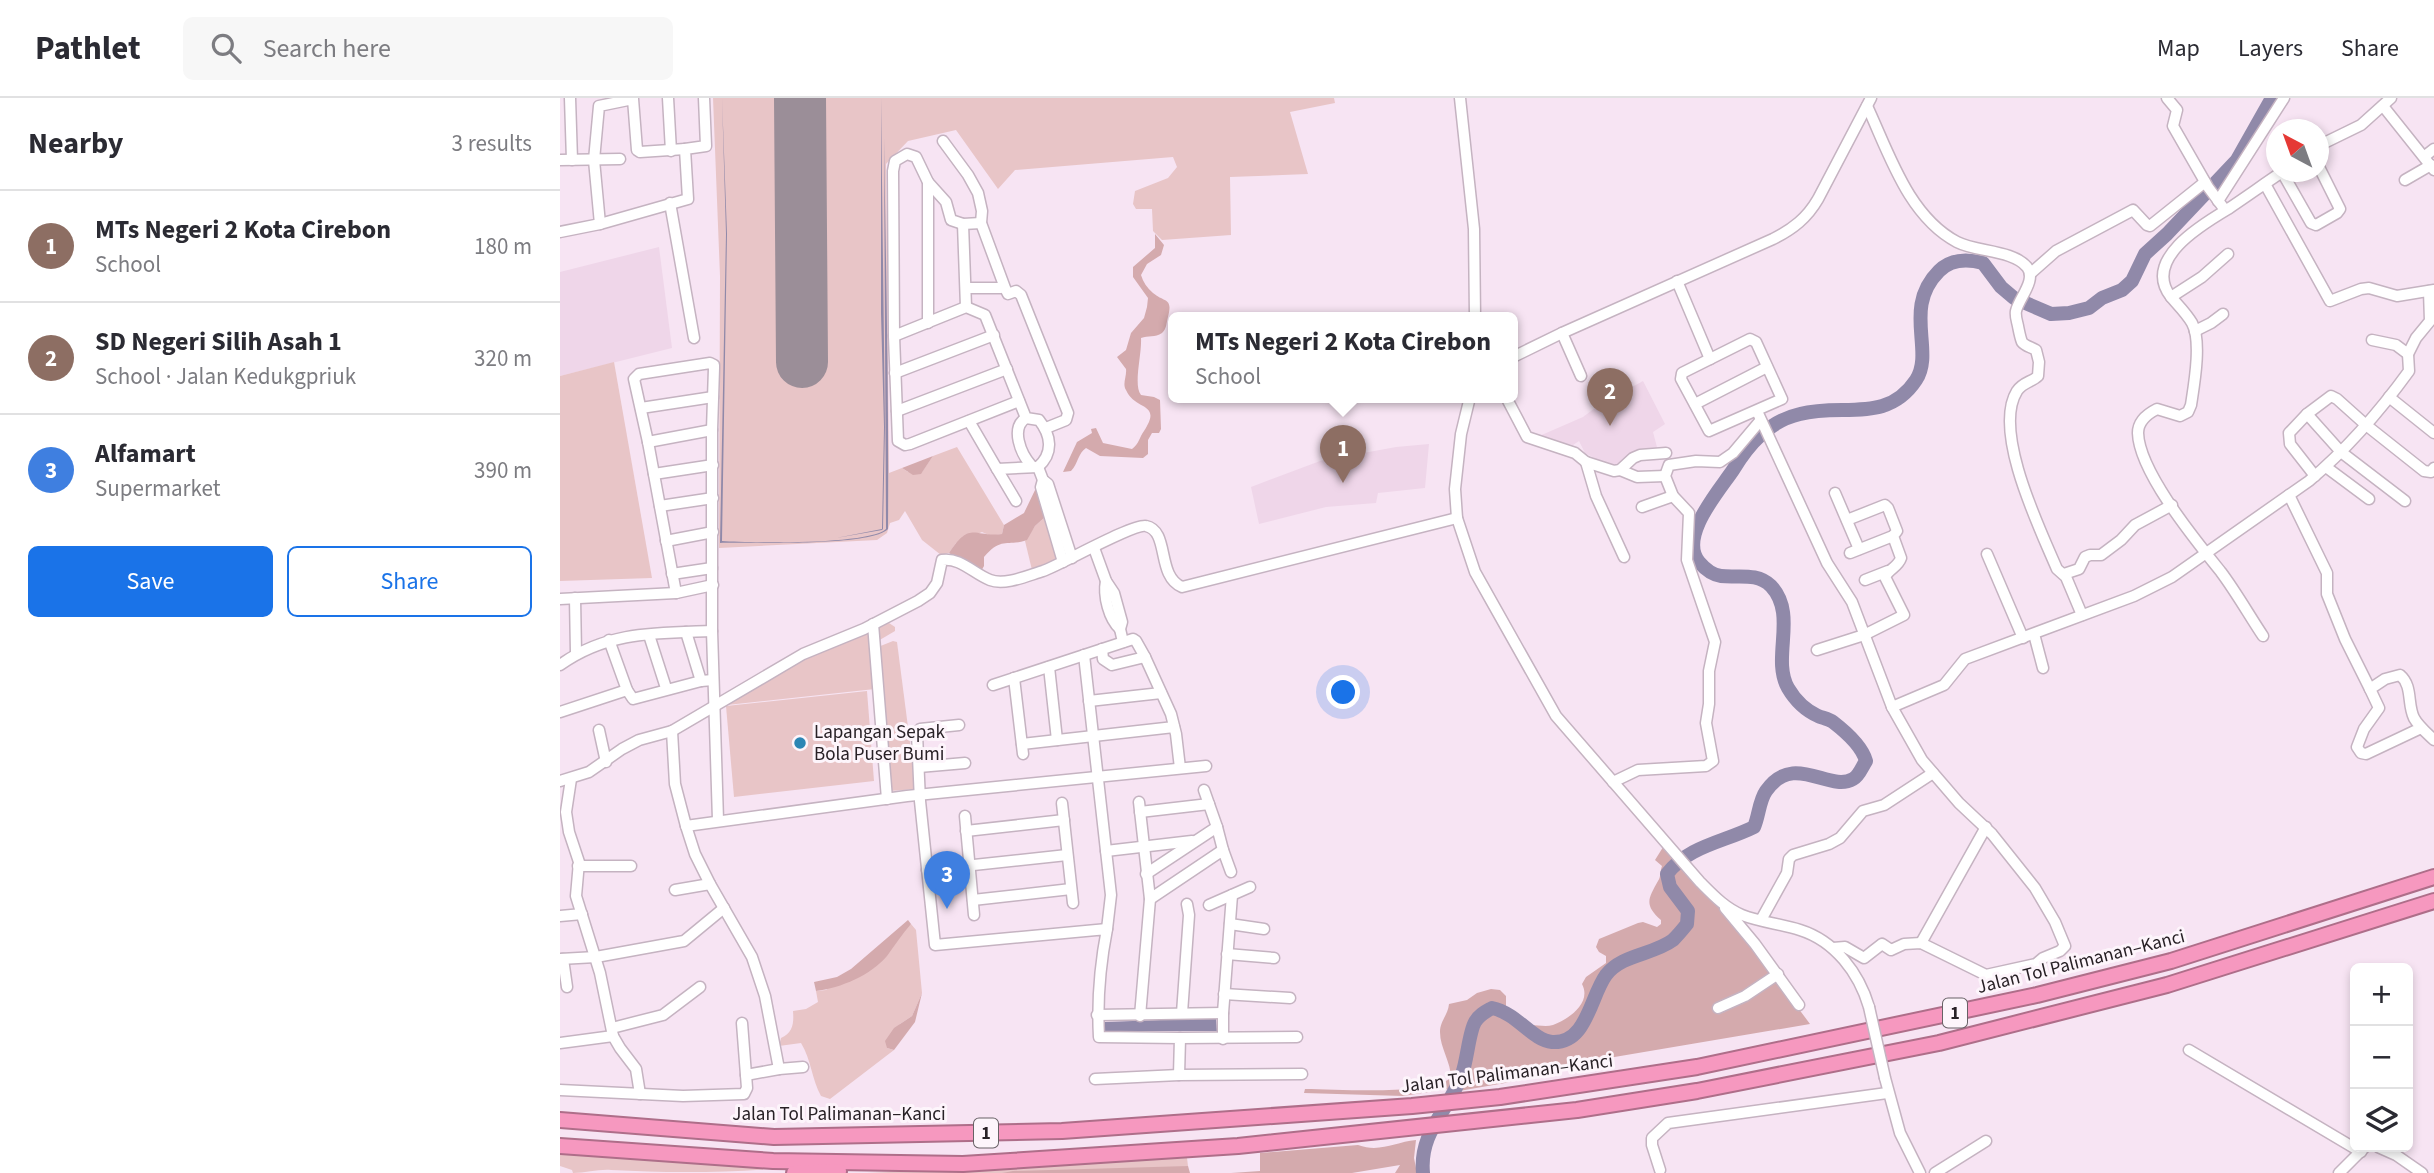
<!DOCTYPE html>
<html lang="en">
<head>
<meta charset="utf-8">
<style>
  :root { --surface:#fff; --page:#f7f7f7; --text:#2b2b33; --muted:#7c7c81; --line:#e1e1e2; --accent:#1a73e8 }
  body { margin:0; font-family:"Source Sans 3",sans-serif; background:var(--page); color:var(--text) }
  .controls { position:absolute; right:21px; bottom:21px; display:grid; overflow:hidden; border-radius:10px; box-shadow:0 4px 10px #0003 }
  .controls button { width:63px; height:63px; display:grid; place-items:center; padding:0; border:0; border-bottom:2px solid var(--line); background:var(--surface); color:var(--text); font:35px sans-serif }
  .compass { position:absolute; left:1706px; top:21px; width:63px; height:63px; border-radius:50%; background:var(--surface); box-shadow:0 4px 10px #0003; rotate:319deg }
  .you { position:absolute; left:784px; top:595px; width:24px; height:24px; margin:-18px; border:5px solid #fff; border-radius:50%; background:#1a73e8; box-shadow:0 0 0 10px #1a73e833 }
  .badge { display:grid; place-items:center; width:46px; height:46px; border-radius:50%; background:var(--accent); color:#fff; font-size:23px; font-weight:700 }
  .pin { position:absolute; translate:-50% -58px; filter:drop-shadow(0 2px 4px #0008) }
  .pin::after { content:''; position:absolute; top:37px; width:24px; height:21px; background:inherit; clip-path:polygon(0 0,100% 0,50% 100%) }
  .popup { position:absolute; left:608px; top:214px; width:350px; height:91px; box-sizing:border-box; display:grid; place-content:center; border-radius:10px; background:var(--surface); filter:drop-shadow(0 2px 5px #0005); font-size:23px; white-space:nowrap; color:var(--muted) }
  .popup b { font-size:26px; color:var(--text) }
  .popup::after { content:''; position:absolute; left:50%; top:100%; margin-left:-14px; border:14px solid transparent; border-top-color:var(--surface) }
  .list { margin:0; padding:0; list-style:none }
  h2 { display:flex; justify-content:space-between; align-items:center; height:91px; margin:0; padding:0 28px; font-size:30px }
  h2 small { font-size:23px; font-weight:400; color:var(--muted) }
  .list li { display:grid; grid-template-columns:46px 1fr auto; gap:21px; align-items:center; box-sizing:border-box; height:112px; padding:0 28px; border-top:2px solid var(--line) }
  .list b { display:block; font-size:26px; white-space:nowrap }
  .list p { margin:0; font-size:23px; white-space:nowrap; color:var(--muted) }
  .list em { font-size:23px; font-style:normal; color:var(--muted) }
  .actions { display:flex; gap:14px; padding:21px 28px }
  .actions a { flex:1; padding:16px 0; border:2px solid var(--accent); border-radius:10px; text-align:center; font-size:24px; color:var(--accent) }
  .actions .main { background:var(--accent); color:#fff }
  .icon { flex:none; width:38px; height:38px; fill:none; stroke:currentColor; stroke-width:2; stroke-linecap:round; stroke-linejoin:round }
  .map { position:relative; flex:none; width:1874px; height:1075px; overflow:hidden }
  header { display:flex; align-items:center; gap:42px; box-sizing:border-box; height:98px; padding:0 35px; background:var(--surface); border-bottom:2px solid var(--line) }
  header strong { font-size:33px }
  nav { display:flex; gap:38px; margin-inline-start:auto; font-size:24px }
  .search { width:490px; height:63px; background:var(--page); display:flex; align-items:center; gap:18px; box-sizing:border-box; padding:0 24px; border-radius:10px; color:var(--muted); font-size:26px }
  main { display:flex }
  aside { flex:1; background:var(--surface) }
  .map>svg:first-child { display:block }
  .built { fill:#efd6e9 }
  .green { fill:#e8c5c7 }
  .forest { fill:#d4aaad }
  .water { fill:#9089a9 }
  .lines { fill:none; stroke-linecap:round; stroke-linejoin:round }
  .river { stroke:#9089a9; stroke-width:14 }
  .runway { stroke:#9b8e98; stroke-width:52 }
  .minor-casing { stroke:#c5b3c1; stroke-width:13 }
  .highway-casing { stroke:#ae6e89; stroke-width:18 }
  .minor { stroke:#fff; stroke-width:10 }
  .highway { stroke:#f698bf; stroke-width:14 }
  .minor-bridge-casing { stroke:#c5b3c1; stroke-width:13; stroke-linecap:butt }
  .minor-bridge { stroke:#fff; stroke-width:10 }
  .poi-dot { fill:#2c86b4; stroke:#fdf5fb; stroke-width:2.5 }
  .labels { text-anchor:middle; dominant-baseline:central; stroke-width:6; stroke-linejoin:round; paint-order:stroke }
  .shield { fill:#fdf5fb; stroke:#686166; stroke-width:2 }
  .shield-label { font-size:18px; font-weight:bold; fill:#282126 }
  .poi-label { font-size:19px; fill:#282126; stroke:#fdf5fb; text-anchor:start }
  .street-label { font-size:19px; fill:#282126; stroke:#fdf5fb }
</style>
</head>
<body>
<header>
<strong>Pathlet</strong>
<div class="search"><svg class="icon" aria-label="search" viewBox="0 0 24 24"><circle cx="10" cy="10" r="6"/><path d="M15 15l6 6"/></svg>Search here</div>
<nav><a>Map</a><a>Layers</a><a>Share</a></nav>
</header>
<main>
<aside>
<h2>Nearby<small>3 results</small></h2>
<ul class="list">
<li><span class="badge" style="background:#8d6e63">1</span><div><b>MTs Negeri 2 Kota Cirebon</b><p>School</p></div><em>180 m</em></li>
<li><span class="badge" style="background:#8d6e63">2</span><div><b>SD Negeri Silih Asah 1</b><p>School · Jalan Kedukgpriuk</p></div><em>320 m</em></li>
<li><span class="badge" style="background:#3f7fe0">3</span><div><b>Alfamart</b><p>Supermarket</p></div><em>390 m</em></li>
</ul>
<div class="actions"><a class="main">Save</a><a>Share</a></div>
</aside>
<div class="map">
<svg width="1874" height="1075" viewBox="0 0 1874 1075">
  <rect width="100%" height="100%" fill="#f7e4f3"/>
  <!-- built -->
  <g class="built">
    <path d="M99,149L112,250L0,278V174Z"/>
    <path d="M1083,283L1105,326L1093,334L1098,353L1055,371L1025,355L1019,343L1013,347L977,339L1023,319L1039,307Z"/>
    <path d="M869,346L865,390L818,395L816,405L766,409L699,426L691,389L760,363L836,349Z"/>
  </g>
  <!-- green -->
  <g class="green">
    <path d="M153,0H223L225,263L259,264L258,0H774L775,5L730,14L748,76L670,79L671,137L602,142L593,133L592,111H576L573,106L575,93L608,80L617,69L613,59L455,72L438,91L396,32L348,43L326,66L329,375L342,370L348,374H362L373,358L397,349L444,427L442,436L431,438L422,434L396,445L389,455L381,457L362,442L345,413L339,422L330,425L327,435L317,442L159,450L160,178Z"/>
    <path d="M54,264L92,480L0,483V278Z"/>
    <path d="M485,419L501,462L472,472L465,443L475,428Z"/>
    <path d="M329,525L335,529V533L318,543L316,530Z"/>
    <path d="M311,532L315,591L167,607L241,561Z"/>
    <path d="M333,543L337,544L356,691L330,693L318,549Z"/>
    <path d="M307,593L314,683L174,699L166,608Z"/>
    <path d="M351,826L356,832L362,895L352,918L340,926L327,950L334,952L270,1001L261,998C252,982 251,961 241,945L219,948L221,940C233,935 234,925 233,913L246,911L258,904L256,893L266,892Z"/>
    <path d="M0,1056L223,1070C166,1075 107,1075 51,1072C39,1071 26,1075 13,1075L12,1072L0,1068Z"/>
    <path d="M627,1060L628,1068L622,1069L442,1075H307Z"/>
  </g>
  <!-- forest -->
  <g class="forest">
    <path d="M595,136L604,147L601,157L587,166L581,177C583,184 587,190 593,195C605,205 613,199 608,219C606,226 607,230 602,235C595,240 588,237 581,240C582,257 573,287 581,297L594,299L600,302L601,331L599,335H592L588,342V356L583,360L540,358L526,350C518,355 518,366 511,373L503,374L517,344L532,335L531,331L536,330L543,345L572,351C579,346 579,340 584,333C603,304 575,313 566,292C562,286 567,278 566,271L557,259L566,252L571,235L584,220L587,209L588,200L573,179V169L595,150Z"/>
    <path d="M373,358L361,376L353,377L342,370Z"/>
    <path d="M476,390L485,419L475,428L467,442C447,449 442,438 424,459V468L420,475L389,455C411,422 414,440 442,436L444,427L464,415Z"/>
    <path d="M1105,746L1114,757L1103,775L1106,791L1124,814V824C1119,829 1114,836 1109,840C1088,853 1058,854 1043,876C1033,891 1023,929 1009,937C993,945 981,937 970,927C978,927 986,929 993,927C1009,921 1032,905 1022,886L1026,879L1046,865V858L1039,854L1036,849L1039,841L1078,825L1083,824L1097,829L1101,826V822C1084,807 1088,801 1098,783C1101,779 1100,773 1102,768L1095,762Z"/>
    <path d="M1120,769L1172,821L1250,926L1019,965L945,985L899,993L905,978L917,927L932,914C956,918 970,946 992,947C1031,950 1032,901 1050,878C1066,860 1092,858 1112,846C1119,842 1125,833 1131,827C1132,799 1115,799 1110,776L1115,770Z"/>
    <path d="M348,822L351,826C342,836 335,847 327,858C311,877 281,890 256,893L254,884L277,879L291,871Z"/>
    <path d="M931,891L940,892L946,898V909C891,899 917,969 888,991L843,998L744,995L745,991C780,991 866,998 891,980C891,964 880,950 880,934C880,923 888,917 889,906L907,902L917,895Z"/>
    <path d="M362,895L355,924L334,952L327,950L325,943L334,930L352,918Z"/>
    <path d="M856,1042L854,1060L857,1075H835L840,1067L792,1075H671L700,1073V1055L798,1047C820,1055 835,1044 856,1042Z"/>
    <path d="M628,1068L630,1075H442L453,1073Z"/>
  </g>
  <!-- water -->
  <g class="water">
    <path d="M162,0L167,136L162,443C190,445 309,447 326,431L324,40C326,170 329,301 328,431C310,449 190,444 160,445L166,136Z"/>
    <path d="M321,0L325,329L323,431L322,432L276,440L322,431L324,329L321,215Z"/>
    <path d="M656,920L657,933H545V924Z"/>
  </g>
  <g class="lines">
    <!-- river -->
    <path class="river" d="M863,1075C859,1033 889,1013 902,976C907,963 909,934 915,924C919,917 925,914 932,910C957,915 972,942 992,944C1027,946 1030,899 1046,877C1062,856 1093,857 1113,842C1118,837 1123,831 1127,826L1128,813L1110,789L1107,776C1128,748 1164,744 1194,729C1199,718 1199,703 1206,693C1234,653 1269,695 1293,681C1299,678 1302,669 1306,663C1302,648 1286,634 1273,624C1269,621 1263,620 1258,618C1245,612 1235,602 1228,590C1211,560 1238,517 1211,488C1197,474 1178,480 1161,478C1153,477 1145,471 1139,464C1118,439 1159,393 1173,372C1189,346 1209,323 1240,316C1283,305 1327,326 1356,282C1375,253 1342,210 1379,173C1391,161 1408,161 1423,165L1441,189L1454,200L1491,216L1509,215L1529,210L1542,200L1562,192L1572,183L1585,156L1607,136L1677,62L1712,0"/>
    <!-- runway -->
    <path class="runway" d="M240,0L242,264"/>
    <!-- minor casing -->
    <g class="minor-casing">
      <g id="minor">
        <path d="M10,0L12,62"/>
        <path d="M108,0L111,53"/>
        <path d="M900,0L914,131L915,219"/>
        <path d="M1607,0L1617,12L1613,28L1648,89L1665,112"/>
        <path d="M1307,8C1329,55 1348,118 1397,144C1416,154 1453,152 1467,169C1477,182 1459,200 1456,213C1455,218 1457,223 1458,228C1459,233 1460,239 1462,244C1465,248 1471,249 1476,252L1479,264L1478,278C1472,284 1463,284 1457,293C1432,333 1480,431 1497,471L1506,479L1522,517"/>
        <path d="M1823,8L1874,72"/>
        <path d="M383,43L408,77L418,95L422,113L421,125L445,190L448,196L456,193L461,197L508,315L506,322L486,330"/>
        <path d="M1758,48L1801,27L1831,0"/>
        <path d="M1865,58L1874,51"/>
        <path d="M0,62L60,61"/>
        <path d="M1722,74L1751,125L1756,127L1777,115L1780,111L1758,67"/>
        <path d="M1845,82L1871,67"/>
        <path d="M368,84L386,104L391,122L403,126L421,125"/>
        <path d="M1705,86L1770,203L1801,191L1809,190L1837,198L1874,192"/>
        <path d="M1658,103L1724,0"/>
        <path d="M110,105L134,240"/>
        <path d="M40,126L34,62L39,8L73,1L77,52L80,54L125,51"/>
        <path d="M403,126L406,209"/>
        <path d="M0,134L40,126L128,101L125,51L146,48L144,0"/>
        <path d="M1668,156L1642,179L1611,199C1582,162 1641,127 1668,111C1686,99 1704,86 1722,74"/>
        <path d="M1470,176L1496,153L1573,112L1587,127L1590,128L1645,84"/>
        <path d="M1117,183L1150,261"/>
        <path d="M406,190H441"/>
        <path d="M1611,199C1618,207 1627,216 1632,225C1642,243 1634,287 1631,307L1628,314L1620,318L1597,311C1587,316 1578,323 1578,335C1579,374 1637,444 1661,474C1676,494 1689,517 1703,538"/>
        <path d="M368,225V84L356,59L347,56L335,63L333,73L334,238L338,343L345,347L350,346L459,303"/>
        <path d="M1635,233L1651,225L1663,216"/>
        <path d="M1002,235L1021,278"/>
        <path d="M334,238L406,209L425,217L466,320L479,322C491,337 494,355 478,369"/>
        <path d="M1190,241L1196,244L1222,301L1149,333L1121,281L1122,275Z"/>
        <path d="M1812,242L1836,247L1848,256"/>
        <path d="M953,259L1002,235L1213,141C1233,131 1247,120 1258,101L1311,0"/>
        <path d="M335,275L434,237"/>
        <path d="M910,299L901,336L895,391L897,420L915,474L996,618L1140,784C1153,797 1165,810 1182,817C1200,824 1221,826 1240,832C1275,843 1299,875 1309,909"/>
        <path d="M946,299L967,339L1015,355L1026,364"/>
        <path d="M1829,299L1874,335"/>
        <path d="M1135,306L1207,269"/>
        <path d="M81,310L153,299"/>
        <path d="M337,313L447,271"/>
        <path d="M1197,313L1267,465L1292,504L1332,609L1362,662L1399,705L1432,736L1475,790L1495,824L1505,848L1500,853L1483,860L1476,866L1426,877L1361,845L1344,846L1331,852L1322,846L1304,860L1285,849L1273,850"/>
        <path d="M1747,316L1781,354L1845,403"/>
        <path d="M466,320C450,330 461,356 471,367"/>
        <path d="M409,323L437,371L478,369"/>
        <path d="M88,344L152,332"/>
        <path d="M478,369L483,382L488,386L512,460"/>
        <path d="M1766,369L1809,401"/>
        <path d="M437,371L456,403"/>
        <path d="M1060,372L1077,379L1105,378"/>
        <path d="M94,376L153,367"/>
        <path d="M1755,378L1730,346L1729,335L1747,316L1771,298L1777,301L1806,327L1864,373L1871,374L1874,370"/>
        <path d="M483,382L481,389L503,464"/>
        <path d="M1275,395L1299,451"/>
        <path d="M1729,397L1767,475V496L1785,541L1810,591"/>
        <path d="M100,408L153,400"/>
        <path d="M1082,409L1113,398"/>
        <path d="M106,443L153,434"/>
        <path d="M534,450L546,483L554,495L562,524L560,531L563,544"/>
        <path d="M1290,455L1333,438"/>
        <path d="M1427,456L1463,540"/>
        <path d="M1064,459L1036,398L1026,364L1054,373L1060,372L1073,360L1080,357L1106,355"/>
        <path d="M112,476L152,470"/>
        <path d="M1504,476L1519,471L1525,459L1530,457H1541L1561,442L1575,427L1612,407"/>
        <path d="M1305,482L1328,473"/>
        <path d="M546,483C543,498 549,521 560,531"/>
        <path d="M116,495L88,344L74,281L79,276L150,265L154,267V270L152,332V533L158,722"/>
        <path d="M15,500L16,555"/>
        <path d="M0,501L116,495L153,487"/>
        <path d="M313,526L327,701"/>
        <path d="M126,534L141,583"/>
        <path d="M1474,536L1483,570"/>
        <path d="M89,537L106,590"/>
        <path d="M49,542L67,592L73,601L141,583L153,582"/>
        <path d="M542,551L543,561L552,567L585,559"/>
        <path d="M1257,552L1304,537L1344,517L1325,479C1329,471 1338,469 1341,460L1333,438L1337,433L1328,410L1325,407L1287,422"/>
        <path d="M524,557L551,797L547,831"/>
        <path d="M0,567C47,533 97,535 152,533"/>
        <path d="M489,569L497,642"/>
        <path d="M454,580L463,656"/>
        <path d="M433,587L573,541L576,543L585,559L611,616L616,636L620,670"/>
        <path d="M529,603L601,595"/>
        <path d="M1332,609L1384,587L1405,561L1574,498L1612,479L1749,383C1787,351 1820,313 1849,273L1848,256L1856,240L1870,223L1869,193"/>
        <path d="M0,614L67,592"/>
        <path d="M399,627L360,631L357,636L360,703L375,847L547,831C540,867 537,903 539,939L620,940L619,977L742,976"/>
        <path d="M1861,630L1806,656L1801,655L1797,649L1804,631L1819,610L1810,591L1825,581L1840,577C1853,588 1847,606 1854,620C1859,629 1867,635 1874,642"/>
        <path d="M39,632L46,664"/>
        <path d="M112,633L115,686L126,728L347,698L646,668"/>
        <path d="M462,646L614,629"/>
        <path d="M359,669L405,665"/>
        <path d="M11,681L6,714L9,734L19,764L16,798L40,875L53,938L60,950L76,971L80,996"/>
        <path d="M0,683L29,674L62,651L79,642L112,633L243,556L304,531L358,503L370,495L377,485L382,462C400,459 414,476 430,482C445,488 469,477 483,473C502,466 574,425 586,428C610,433 596,478 622,489L897,420"/>
        <path d="M1053,684L1078,672L1146,668L1153,663L1146,625L1149,606V573L1155,544L1127,462L1129,415L1113,398L1105,378L1109,367L1136,363L1160,364L1173,355L1200,323"/>
        <path d="M579,704L590,801L580,918"/>
        <path d="M502,705L513,805"/>
        <path d="M580,714L649,706"/>
        <path d="M405,718L414,817"/>
        <path d="M126,728L135,756L150,786L192,859L205,898L219,971L243,969"/>
        <path d="M657,729L663,752"/>
        <path d="M406,733L504,722"/>
        <path d="M546,753L632,743"/>
        <path d="M18,768H71"/>
        <path d="M367,772L507,757"/>
        <path d="M586,776L657,729L644,692"/>
        <path d="M115,792L150,786"/>
        <path d="M590,801L663,752L671,774"/>
        <path d="M413,802L511,791"/>
        <path d="M649,807L690,789"/>
        <path d="M1165,810L1195,846L1239,907"/>
        <path d="M0,818L22,816"/>
        <path d="M1201,822L1227,775L1229,761L1233,757L1269,746L1280,740L1303,713L1324,707L1373,675"/>
        <path d="M670,826L704,831"/>
        <path d="M1361,845L1426,729"/>
        <path d="M667,856L714,860"/>
        <path d="M0,861L36,859L124,843L164,810"/>
        <path d="M3,861L7,889"/>
        <path d="M664,896L730,900"/>
        <path d="M1158,910L1185,898L1218,876"/>
        <path d="M622,915L629,817L627,806"/>
        <path d="M537,917L663,915"/>
        <path d="M52,930L103,917L140,889"/>
        <path d="M620,940L737,939"/>
        <path d="M663,941V915L672,797"/>
        <path d="M0,945L53,938"/>
        <path d="M1629,952L1801,1054"/>
        <path d="M186,977L219,971"/>
        <path d="M1325,980L1340,1035L1360,1075"/>
        <path d="M535,981L619,977"/>
        <path d="M0,992L123,998L184,996L187,990L182,925"/>
        <path d="M1818,1049L1836,1057L1862,1075"/>
        <path d="M1100,1072L1092,1047V1040L1108,1025L1327,995"/>
        <path d="M1375,1075L1426,1043"/>
        <path d="M1779,1075L1805,1049"/>
      </g>
    </g>
    <!-- highway casing -->
    <g class="highway-casing">
      <g id="highway">
        <path d="M0,1022L214,1039L502,1033L852,1008L940,999L1137,969L1477,897L1611,863L1874,779"/>
        <path d="M0,1048L213,1063L403,1066L678,1048L1017,1012L1137,993L1379,945L1607,887L1874,803"/>
        <path d="M234,1075L279,1073"/>
      </g>
    </g>
    <!-- minor -->
    <use href="#minor" class="minor"/>
    <!-- highway -->
    <use href="#highway" class="highway"/>
    <!-- minor-bridge casing -->
    <g class="minor-bridge-casing">
      <path id="minor-bridge" d="M1309,909L1325,980"/>
    </g>
    <!-- minor-bridge -->
    <use href="#minor-bridge" class="minor-bridge"/>
  </g>
  <!-- markers -->
  <circle class="poi-dot" cx="240" cy="645" r="7"/>
  <g class="labels">
    <!-- shield labels -->
    <g class="shield">
      <rect x="1383" y="900.5" width="24" height="29" rx="5"/>
      <rect x="414" y="1020.5" width="24" height="29" rx="5"/>
    </g>
    <g class="shield-label">
      <text x="1395" y="915">1</text>
      <text x="426" y="1035">1</text>
    </g>
    <!-- poi labels -->
    <g class="poi-label">
      <text x="254" y="634">Lapangan Sepak<tspan x="254" dy="22">Bola Puser Bumi</tspan></text>
    </g>
    <!-- street labels -->
    <g class="street-label">
      <text transform="translate(1521 864) rotate(-14)">Jalan Tol Palimanan–Kanci</text>
      <text transform="translate(947 976) rotate(-7)">Jalan Tol Palimanan–Kanci</text>
      <text x="279" y="1016">Jalan Tol Palimanan–Kanci</text>
    </g>
  </g>
</svg>
<div class="controls">
<button>+</button>
<button>−</button>
<button><svg class="icon" aria-label="layers" viewBox="0 0 24 24"><path d="M12 4l9 5-9 5-9-5zM3 14l9 5 9-5"/></svg></button>
</div>
<svg class="compass" viewBox="-18 -18 36 36"><path d="M0-13l5 13h-10z" fill="#e53935"/><path d="M0 13l5-13h-10z" fill="#7c7c81"/></svg>
<div class="you"></div>
<div class="pin badge" style="left:783px;top:385px;background:#8d6e63">1</div>
<div class="popup"><b>MTs Negeri 2 Kota Cirebon</b>School</div>
<div class="pin badge" style="left:1050px;top:328px;background:#8d6e63">2</div>
<div class="pin badge" style="left:387px;top:811px;background:#3f7fe0">3</div>
</div>
</main>
</body>
</html>
